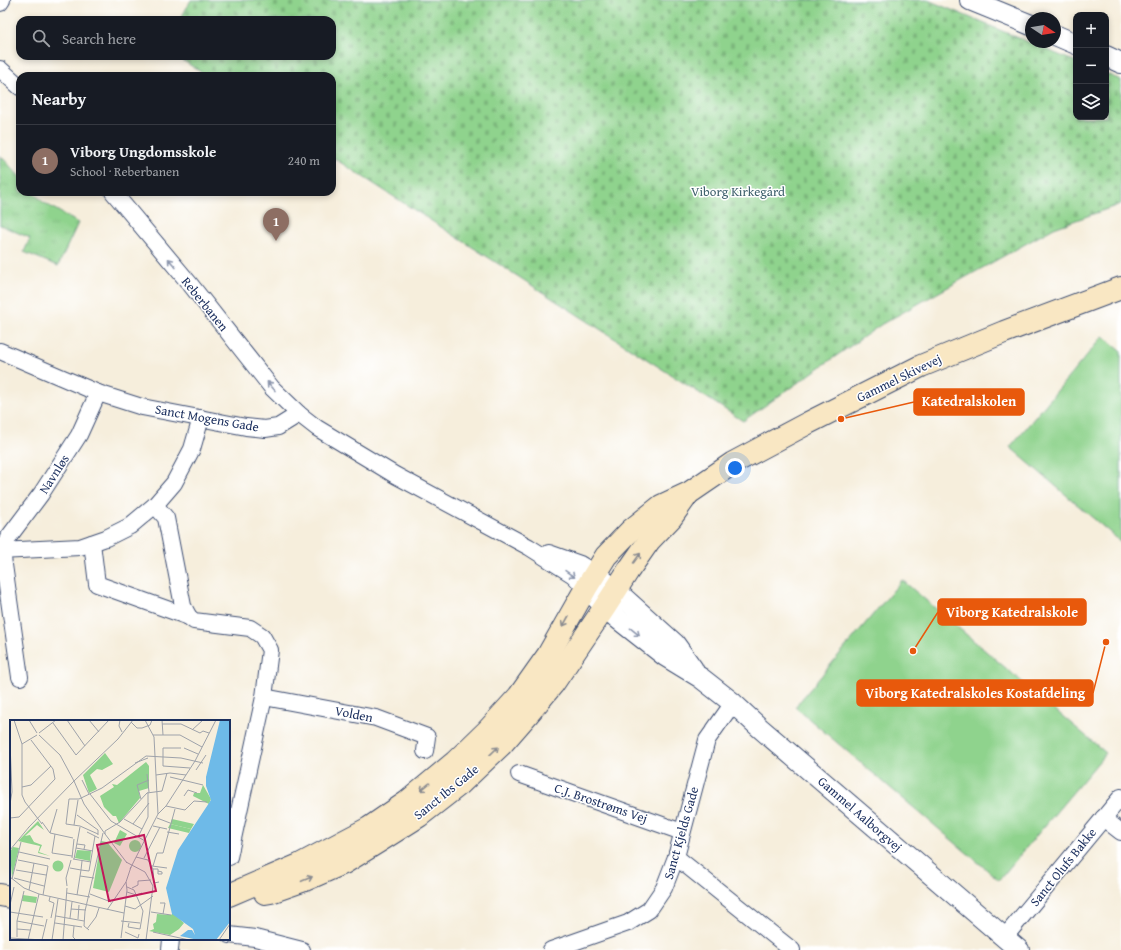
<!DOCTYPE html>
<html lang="en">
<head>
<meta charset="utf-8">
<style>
  :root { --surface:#171b24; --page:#20242c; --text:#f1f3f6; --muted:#9ea1a6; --line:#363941; --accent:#2563eb }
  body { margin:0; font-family:"Gentium Book Plus",serif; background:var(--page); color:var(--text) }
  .controls { position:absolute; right:12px; top:12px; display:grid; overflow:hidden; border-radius:8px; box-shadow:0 2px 6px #0003 }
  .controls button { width:36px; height:36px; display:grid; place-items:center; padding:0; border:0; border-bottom:1px solid var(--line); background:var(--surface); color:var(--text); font:20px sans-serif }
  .compass { position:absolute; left:1025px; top:12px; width:36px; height:36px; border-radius:50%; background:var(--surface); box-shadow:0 2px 6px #0003; rotate:102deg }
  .you { position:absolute; left:735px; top:468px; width:14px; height:14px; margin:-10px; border:3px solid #fff; border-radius:50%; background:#1a73e8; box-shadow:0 0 0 6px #1a73e833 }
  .badge { display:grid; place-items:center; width:26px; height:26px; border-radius:50%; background:var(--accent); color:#fff; font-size:13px; font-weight:700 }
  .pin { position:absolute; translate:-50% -33px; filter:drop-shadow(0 1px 2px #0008) }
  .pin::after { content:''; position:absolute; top:21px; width:14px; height:12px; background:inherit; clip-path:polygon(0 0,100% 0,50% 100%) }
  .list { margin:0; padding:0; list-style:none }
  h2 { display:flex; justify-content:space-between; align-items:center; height:52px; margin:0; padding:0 16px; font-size:17px }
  h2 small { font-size:13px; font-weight:400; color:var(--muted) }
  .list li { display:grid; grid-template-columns:26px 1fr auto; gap:12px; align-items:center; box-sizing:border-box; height:72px; padding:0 16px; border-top:1px solid var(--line) }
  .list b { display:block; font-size:15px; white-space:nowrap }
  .list p { margin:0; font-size:13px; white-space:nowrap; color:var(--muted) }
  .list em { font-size:13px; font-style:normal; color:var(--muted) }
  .icon { flex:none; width:22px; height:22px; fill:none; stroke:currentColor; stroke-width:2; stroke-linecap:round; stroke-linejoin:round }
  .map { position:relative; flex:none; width:1121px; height:950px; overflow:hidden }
  .search { position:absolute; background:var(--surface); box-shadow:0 2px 6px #0003; left:16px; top:16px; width:320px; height:44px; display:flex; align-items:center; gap:10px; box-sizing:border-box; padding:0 14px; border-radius:12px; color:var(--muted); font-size:15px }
  .panel { position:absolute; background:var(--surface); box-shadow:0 2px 6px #0003; left:16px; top:72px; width:320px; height:124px; border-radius:12px }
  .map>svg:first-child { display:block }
  .cemetery { fill:url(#cemetery-stones); stroke:#558176 }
  .park { fill:url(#park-tufts); stroke:#558176 }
  .pitch { fill:#8fd38d; stroke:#558176 }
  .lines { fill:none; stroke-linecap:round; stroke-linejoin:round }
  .minor-casing { stroke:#3c4c71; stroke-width:18 }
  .tertiary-casing { stroke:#3c4c71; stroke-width:22 }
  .secondary-casing { stroke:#3c4c71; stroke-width:24 }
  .minor { stroke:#fff; stroke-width:16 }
  .tertiary { stroke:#fff; stroke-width:20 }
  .secondary { stroke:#f9e7c3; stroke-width:22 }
  .oneway { stroke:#8d97ae }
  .oneway2 { stroke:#8a8b90 }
  .labels { text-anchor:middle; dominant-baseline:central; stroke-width:3; stroke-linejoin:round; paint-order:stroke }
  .park-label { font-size:13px; fill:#3e606c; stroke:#fff }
  .street-label { font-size:13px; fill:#1b2f5e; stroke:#fff }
  .inset-road { fill:none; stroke:#9ea2aa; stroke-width:1 }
  .view { fill:#c2185b; fill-opacity:0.15; stroke:#c2185b; stroke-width:2 }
  .inset-edge { fill:none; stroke:#1b2f5e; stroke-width:2 }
  .leader { fill:none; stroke:#e8590c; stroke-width:1.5 }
  .callout-dot { fill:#e8590c; stroke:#fff; stroke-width:1.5 }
  .callout { fill:#e8590c; stroke:#e8590c; stroke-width:1.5 }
  .callout-label { font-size:14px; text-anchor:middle; font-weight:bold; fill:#fff }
</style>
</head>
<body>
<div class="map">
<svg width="1121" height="950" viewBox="0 0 1121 950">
  <defs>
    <pattern id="cemetery-stones" width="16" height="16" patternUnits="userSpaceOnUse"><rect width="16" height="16" fill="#8fd38d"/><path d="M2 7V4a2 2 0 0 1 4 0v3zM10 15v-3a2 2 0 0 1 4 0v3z" fill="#7bb57c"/></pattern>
    <pattern id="park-tufts" width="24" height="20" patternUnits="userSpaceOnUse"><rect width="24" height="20" fill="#8fd38d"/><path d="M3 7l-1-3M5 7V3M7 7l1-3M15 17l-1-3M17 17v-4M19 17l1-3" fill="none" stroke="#7bb57c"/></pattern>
  </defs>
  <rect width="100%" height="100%" fill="#fff"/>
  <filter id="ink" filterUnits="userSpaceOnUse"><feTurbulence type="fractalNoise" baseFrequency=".025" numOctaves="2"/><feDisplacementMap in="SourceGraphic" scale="8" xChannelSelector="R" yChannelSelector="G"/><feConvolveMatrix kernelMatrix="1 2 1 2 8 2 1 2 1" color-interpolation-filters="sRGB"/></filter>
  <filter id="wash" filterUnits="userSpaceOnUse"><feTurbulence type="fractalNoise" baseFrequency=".012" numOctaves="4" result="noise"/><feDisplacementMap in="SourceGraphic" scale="16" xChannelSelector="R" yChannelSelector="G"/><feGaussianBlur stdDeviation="0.9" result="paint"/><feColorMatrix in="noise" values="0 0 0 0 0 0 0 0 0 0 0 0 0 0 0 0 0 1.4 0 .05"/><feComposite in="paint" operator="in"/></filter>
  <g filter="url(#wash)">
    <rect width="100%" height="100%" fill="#f6eedc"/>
    <!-- cemetery -->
    <path class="cemetery" d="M191,0H928L1076,62V117H1106V74L1121,80V204L1054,228L882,324L743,421L332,157V76H207L176,56H332V20H180Z"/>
    <!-- park -->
    <path class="park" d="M0,155L20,177V192H33L43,202L78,223L58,266L24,252L30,238L0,225Z"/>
    <!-- pitch -->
    <g class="pitch">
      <path d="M1103,336L1121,351V542L1010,447Z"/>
      <path d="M902,580L1106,753L999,880L795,707Z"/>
    </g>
  </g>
  <g filter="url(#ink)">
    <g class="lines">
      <!-- minor casing -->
      <g class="minor-casing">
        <g id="minor">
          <path d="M0,3L2,0"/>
          <path d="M0,69L20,87"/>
          <path d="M113,192L190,284L272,388L299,414L317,428L395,475L529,547L573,575L586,588"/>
          <path d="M0,351L98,393L142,407L246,427L265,429L278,427L299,414"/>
          <path d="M155,505L166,518L183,606L189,617L194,621L250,628L262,636L270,650L264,697L229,857"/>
          <path d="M92,543L97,584L189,617"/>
          <path d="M0,551L80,547L106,538L130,526L155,505L174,483L192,449L201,418"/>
          <path d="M549,553L580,564L595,573"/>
          <path d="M20,677L2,551L8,538L41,494L79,435L98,393"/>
          <path d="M264,697L376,718L427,737L425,751"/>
          <path d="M519,774L682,832"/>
          <path d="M1103,818L1121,832"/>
          <path d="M676,857L792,950"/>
          <path d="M229,935L255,938L302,950"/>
          <path d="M1004,938L1121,797"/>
          <path d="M170,950L171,939"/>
          <path d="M551,950L628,923L649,910L664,888L676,857L707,740L733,703"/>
        </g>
      </g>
      <!-- tertiary casing -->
      <g class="tertiary-casing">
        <g id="tertiary">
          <path d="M970,0L1031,25"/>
          <path d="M1055,35L1076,44"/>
          <path d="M1106,56L1121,63"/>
          <path d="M595,573L615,590L675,644L693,669"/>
          <path d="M586,588L618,619L665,656L701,678L733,703L760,728L1019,950"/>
        </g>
      </g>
      <!-- secondary casing -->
      <g class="secondary-casing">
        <g id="secondary">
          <path d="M265,893L271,892L305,880L344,863L378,842L419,816L460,784L501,745L528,714L553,684L605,607L628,571L649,541L671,518L688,494"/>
          <path d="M0,895L11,897"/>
          <path d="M229,895L299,865L369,828L407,802L455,762L487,731L519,696L548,655L586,588L606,556L631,530L661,506L689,493L733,463L808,423L921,366L1004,332L1121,288"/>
        </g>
      </g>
      <!-- minor -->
      <use href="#minor" class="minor"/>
      <!-- tertiary -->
      <use href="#tertiary" class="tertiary"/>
      <!-- secondary -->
      <use href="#secondary" class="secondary"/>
    </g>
    <!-- one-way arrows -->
    <defs><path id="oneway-shaft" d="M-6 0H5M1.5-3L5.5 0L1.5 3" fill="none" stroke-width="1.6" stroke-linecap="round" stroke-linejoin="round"/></defs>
    <g class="oneway">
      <use href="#oneway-shaft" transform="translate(172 263) rotate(-130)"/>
      <use href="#oneway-shaft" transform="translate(271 386) rotate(-131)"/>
      <use href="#oneway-shaft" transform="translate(570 574) rotate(35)"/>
      <use href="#oneway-shaft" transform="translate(635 632) rotate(39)"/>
    </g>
    <g class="oneway2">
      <use href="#oneway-shaft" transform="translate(637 558) rotate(-54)"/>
      <use href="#oneway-shaft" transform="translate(566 621) rotate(119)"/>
      <use href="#oneway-shaft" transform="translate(494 751) rotate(-44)"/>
      <use href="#oneway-shaft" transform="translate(425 787) rotate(141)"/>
      <use href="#oneway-shaft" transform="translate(307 879) rotate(-23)"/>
    </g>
  </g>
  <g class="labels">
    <!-- park labels -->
    <g class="park-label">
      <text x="738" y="191">Viborg Kirkegård</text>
    </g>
    <!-- street labels -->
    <g class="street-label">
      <text transform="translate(205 304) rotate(51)">Reberbanen</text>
      <text transform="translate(899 378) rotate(-26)">Gammel Skivevej</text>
      <text transform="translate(207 418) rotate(10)">Sanct Mogens Gade</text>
      <text transform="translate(54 474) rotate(-57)">Navnløs</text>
      <text transform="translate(354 714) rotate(11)">Volden</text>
      <text transform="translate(446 792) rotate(-39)">Sanct Ibs Gade</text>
      <text transform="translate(601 803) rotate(19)">C.J. Brostrøms Vej</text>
      <text transform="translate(860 814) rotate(41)">Gammel Aalborgvej</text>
      <text transform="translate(681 833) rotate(-74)">Sanct Kjelds Gade</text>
      <text transform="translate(1063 867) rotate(-51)">Sanct Olufs Bakke</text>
    </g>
  </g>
  <!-- overview -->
  <g transform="translate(10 720)">
    <rect width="220" height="220" fill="#f6eedc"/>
    <path d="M162,99L184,104L181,109L160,104ZM28,101L34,110L27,105L15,116L20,115L24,122L32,125L29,132L40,136L28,133L30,126L8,121ZM3,127L9,128L2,158L0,132Z" fill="#8fd38d"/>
    <path d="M91,121L97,122L112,140L99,172L83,168Z" fill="#8fd38d"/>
    <path d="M136,42L139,46V68L129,71L130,78L109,103L106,96H103L94,87L90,76L104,67L102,64L107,65ZM193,65L201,79L199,84L183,76L184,73H190ZM67,130L81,131L80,141L65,138ZM163,193L174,203L169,209L160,215L139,211L144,209L143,204L146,202L147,194L161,195Z" fill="#8fd38d"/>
    <path d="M95,33L103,44L92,50L87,49L80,55L87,69L79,73L73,55ZM160,104L181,109L179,113L158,108ZM110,110L117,114L110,126L104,123ZM119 126a6 6 0 1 1 12 0a6 6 0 1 1-12 0ZM42.5 146a5.5 5.5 0 1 1 11 0a5.5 5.5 0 1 1-11 0ZM13,175L27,177L26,183L12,181Z" fill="#8fd38d"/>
    <path d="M210,0H220V202L206,220H188L170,216L178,210H182L185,215L183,209L162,194L156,168L168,130L201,80L196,66V57Z" fill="#6ebae8"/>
    <path class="inset-road" d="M4,0L12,24M19,0L27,13M57,0L75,26M79,0L89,12M110,0L109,6L112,12M152,0L153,15M121,2L127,8H132L140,5L142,0M43,3L66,35L99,0M152,4H171L190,13L193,11L199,13M182,10L193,0M29,13L46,0M27,15L12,24V75L15,82L32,104M29,15L50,35L64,61L108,19L123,0M143,15H170L192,27M0,23L2,72L0,84M171,28H153V46L180,48M174,28L188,34M125,43L138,38M186,50L196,35M137,54L139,72M146,55L160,53L176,55M160,57L193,65M72,60L79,74M12,67L21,65L41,46M80,74L101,101L135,121M174,76L178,70L187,73M131,79L127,65L139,60M156,86L175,90L184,81L197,82M148,94L156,86L185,41L206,0M67,95L88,110V115M0,98L9,97L45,59L43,49L21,20M147,98L160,103M114,99L132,109M32,102L40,113L63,118M123,104L139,83M64,105L68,80M143,106L157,109M18,108L64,61L74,84L95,114V111M95,111L110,102L137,73L152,71L157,53M77,112L89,118M157,112L169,114M40,113L47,89M45,114L42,133L62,136M88,114L70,106L56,104L59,79H69L92,68L136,36L171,38L193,43M95,114L117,143M128,117L138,97V72M67,124L75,125L74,129M66,128L83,131M0,130L19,107M9,132L40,139M126,137L138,140L143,149L144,163L149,162M62,138L64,119M134,138L150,107M63,139L81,142M64,139L70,107M8,140L38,146L33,175M72,141L71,150L79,151L85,116M116,142L135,152L143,166L136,220M142,146L157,148M143,146L147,133H153L165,89M60,148L71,150L67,175M120,149L148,94L144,17L135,0M143,149H148V154H152V152L148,151M6,150L36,155M70,156L84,158M0,157L14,168L29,174L114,193M4,158L34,166M2,159L11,122M57,166L56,158L61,140M117,167L124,170L133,191L130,209L118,207L119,203M122,168L128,165V161L141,160M19,170L24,143M117,172L126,175L132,173M57,173L80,177M80,174L101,182M40,177L39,181L44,183L41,198M150,183H155L153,194M0,185L4,167M115,186L125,189L143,176M61,189L76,190M97,190L116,162M0,192L33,197M141,192L161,195M46,196L74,201M60,198L62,182M68,199L69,185M7,201L34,206M111,201L130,203M45,203L72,207M64,206L63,217L66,220M7,209L20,210M77,209L86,197L89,188M79,210L74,206L75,191L93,113M115,212L128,218L129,214M143,212L179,220M7,217V201L14,171M0,218L33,220M111,218L117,170L116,162L121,147M18,220L29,174M32,220L37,199M42,220L48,179M53,220L57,168M209,220L220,204"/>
    <path class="view" d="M134,115L146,171L99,181L87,125Z"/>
    <rect width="220" height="220" class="inset-edge"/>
  </g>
  <!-- callouts -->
  <path class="leader" d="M841 419L914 402M913 651L938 612M1106 642L1093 693"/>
  <g class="callout-dot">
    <circle cx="841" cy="419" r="4"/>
    <circle cx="913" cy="651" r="4"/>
    <circle cx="1106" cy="642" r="4"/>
  </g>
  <g class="callout">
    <rect x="914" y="389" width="110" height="26" rx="4"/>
    <rect x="938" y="599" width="148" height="26" rx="4"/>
    <rect x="857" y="680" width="236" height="26" rx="4"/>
  </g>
  <g class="callout-label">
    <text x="969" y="406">Katedralskolen</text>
    <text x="1012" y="617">Viborg Katedralskole</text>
    <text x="975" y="698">Viborg Katedralskoles Kostafdeling</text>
  </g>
</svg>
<div class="controls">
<button>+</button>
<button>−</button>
<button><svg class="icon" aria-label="layers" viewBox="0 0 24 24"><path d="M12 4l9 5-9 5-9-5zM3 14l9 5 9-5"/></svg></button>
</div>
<svg class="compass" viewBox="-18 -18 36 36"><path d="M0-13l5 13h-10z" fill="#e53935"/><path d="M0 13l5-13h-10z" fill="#9ea1a6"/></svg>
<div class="you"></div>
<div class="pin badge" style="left:276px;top:241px;background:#8d6e63">1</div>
<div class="search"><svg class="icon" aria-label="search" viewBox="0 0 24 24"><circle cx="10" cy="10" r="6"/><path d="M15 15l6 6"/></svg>Search here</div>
<section class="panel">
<h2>Nearby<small></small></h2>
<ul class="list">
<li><span class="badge" style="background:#8d6e63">1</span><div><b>Viborg Ungdomsskole</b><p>School · Reberbanen</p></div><em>240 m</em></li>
</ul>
</section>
</div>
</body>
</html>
